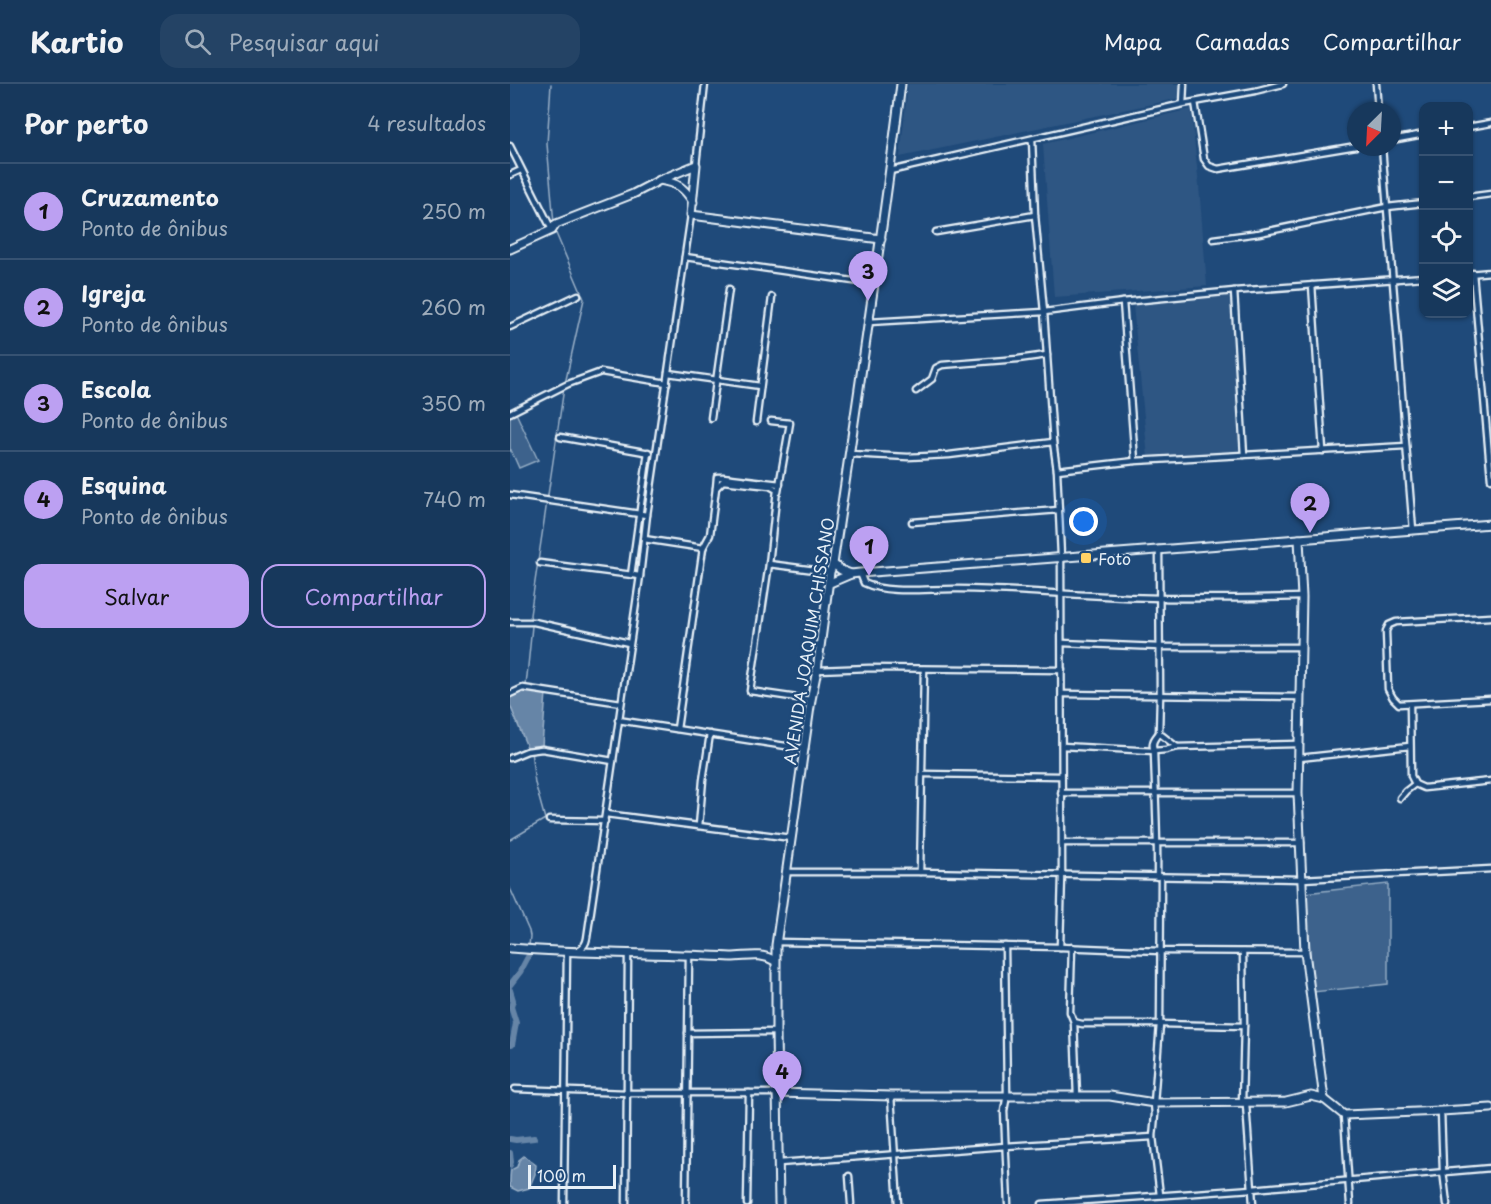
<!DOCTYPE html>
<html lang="pt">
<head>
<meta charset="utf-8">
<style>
  :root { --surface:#17385c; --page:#244365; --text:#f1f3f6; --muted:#9eacbb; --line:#365272; --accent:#bca0f2 }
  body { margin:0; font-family:"Playpen Sans",sans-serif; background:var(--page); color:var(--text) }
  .controls { position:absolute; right:18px; top:18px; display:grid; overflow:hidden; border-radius:12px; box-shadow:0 2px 4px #0004 }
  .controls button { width:54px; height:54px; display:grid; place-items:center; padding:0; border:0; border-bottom:2px solid var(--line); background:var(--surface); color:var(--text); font:30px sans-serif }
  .compass { position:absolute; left:837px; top:18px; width:54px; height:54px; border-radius:50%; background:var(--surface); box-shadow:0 2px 4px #0004; rotate:204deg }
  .scale { position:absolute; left:18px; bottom:15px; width:88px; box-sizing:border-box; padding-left:6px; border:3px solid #e8f1f8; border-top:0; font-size:16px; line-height:21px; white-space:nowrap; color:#e8f1f8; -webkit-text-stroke:4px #1f4a7a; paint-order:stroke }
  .you { position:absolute; left:574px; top:438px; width:21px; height:21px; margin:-15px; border:4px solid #fff; border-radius:50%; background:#1a73e8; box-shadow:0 0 0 9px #1a73e833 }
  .badge { display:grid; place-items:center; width:39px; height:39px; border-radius:50%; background:var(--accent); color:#111; font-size:20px; font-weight:700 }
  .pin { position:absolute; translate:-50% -50px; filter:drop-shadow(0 2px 3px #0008) }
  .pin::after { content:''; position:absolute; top:32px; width:21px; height:18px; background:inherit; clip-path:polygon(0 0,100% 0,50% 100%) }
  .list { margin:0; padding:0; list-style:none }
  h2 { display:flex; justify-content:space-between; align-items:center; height:78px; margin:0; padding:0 24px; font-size:26px }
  h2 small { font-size:20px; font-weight:400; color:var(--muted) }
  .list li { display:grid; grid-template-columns:39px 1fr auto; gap:18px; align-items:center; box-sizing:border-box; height:96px; padding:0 24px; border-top:2px solid var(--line) }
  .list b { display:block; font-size:22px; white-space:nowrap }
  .list p { margin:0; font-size:20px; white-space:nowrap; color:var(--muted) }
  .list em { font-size:20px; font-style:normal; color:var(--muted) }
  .actions { display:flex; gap:12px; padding:18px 24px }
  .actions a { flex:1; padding:14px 0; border:2px solid var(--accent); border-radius:18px; text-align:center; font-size:21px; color:var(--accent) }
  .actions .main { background:var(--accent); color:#111 }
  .icon { flex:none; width:33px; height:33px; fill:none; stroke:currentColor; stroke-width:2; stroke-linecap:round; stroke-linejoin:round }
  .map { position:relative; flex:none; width:981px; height:1120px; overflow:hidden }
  header { display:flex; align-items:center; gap:36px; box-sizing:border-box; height:84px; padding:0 30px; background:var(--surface); border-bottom:2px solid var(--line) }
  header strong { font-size:28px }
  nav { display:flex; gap:33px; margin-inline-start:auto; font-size:21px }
  .search { width:420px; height:54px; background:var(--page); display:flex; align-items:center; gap:15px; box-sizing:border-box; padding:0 21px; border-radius:18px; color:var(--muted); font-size:22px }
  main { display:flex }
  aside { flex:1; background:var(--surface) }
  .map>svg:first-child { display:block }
  .built { fill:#2e5683 }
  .green { fill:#3c628c; stroke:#92aac2; stroke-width:1.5 }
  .water { fill:#6685a7; stroke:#9ab0c7; stroke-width:1.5 }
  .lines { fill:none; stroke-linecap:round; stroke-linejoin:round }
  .stream { stroke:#9ab0c7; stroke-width:1.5 }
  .canal { stroke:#6685a7; stroke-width:6 }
  .street-casing { stroke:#e8f1f8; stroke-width:9 }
  .secondary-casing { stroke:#e8f1f8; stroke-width:11 }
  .street { stroke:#1f4a7a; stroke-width:4.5 }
  .secondary { stroke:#1f4a7a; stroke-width:7 }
  .poi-dot { fill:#ffd166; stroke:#1f4a7a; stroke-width:2 }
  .labels { text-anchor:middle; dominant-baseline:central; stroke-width:4.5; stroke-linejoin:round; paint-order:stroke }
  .poi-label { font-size:16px; fill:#e8f1f8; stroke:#1f4a7a; text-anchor:start }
  .street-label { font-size:16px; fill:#e8f1f8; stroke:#1f4a7a }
</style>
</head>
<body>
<header>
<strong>Kartio</strong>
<div class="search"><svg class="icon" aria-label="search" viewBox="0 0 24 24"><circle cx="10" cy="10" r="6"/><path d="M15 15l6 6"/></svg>Pesquisar aqui</div>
<nav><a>Mapa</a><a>Camadas</a><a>Compartilhar</a></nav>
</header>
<main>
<aside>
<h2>Por perto<small>4 resultados</small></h2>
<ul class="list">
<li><span class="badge">1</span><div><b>Cruzamento</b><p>Ponto de ônibus</p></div><em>250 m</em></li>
<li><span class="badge">2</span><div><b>Igreja</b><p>Ponto de ônibus</p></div><em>260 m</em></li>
<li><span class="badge">3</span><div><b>Escola</b><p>Ponto de ônibus</p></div><em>350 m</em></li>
<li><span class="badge">4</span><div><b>Esquina</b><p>Ponto de ônibus</p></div><em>740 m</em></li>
</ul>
<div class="actions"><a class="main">Salvar</a><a>Compartilhar</a></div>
</aside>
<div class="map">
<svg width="981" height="1120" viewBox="0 0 981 1120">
  <rect width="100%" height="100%" fill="#1f4a7a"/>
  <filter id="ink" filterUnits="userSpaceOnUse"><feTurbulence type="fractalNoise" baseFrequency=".0167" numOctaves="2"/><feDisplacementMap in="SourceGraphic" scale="12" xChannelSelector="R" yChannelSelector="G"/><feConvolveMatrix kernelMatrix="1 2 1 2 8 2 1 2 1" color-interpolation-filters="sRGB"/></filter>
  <g filter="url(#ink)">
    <!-- built -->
    <g class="built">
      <path d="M398,0H671L670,14L390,73Z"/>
      <path d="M681,25L689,102L697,202L544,213L533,60Z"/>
      <path d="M720,210L729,370L638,374L623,221Z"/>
    </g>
    <!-- green -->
    <g class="green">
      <path d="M6,329L28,376L9,384L1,366L0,367V332Z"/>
      <path d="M878,800V900L803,908L795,809Z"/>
    </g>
    <!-- water -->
    <g class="water">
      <path d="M13,606L36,609L32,662L17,663L0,621V611Z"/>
      <path d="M14,1072L26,1081L25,1090L19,1104L8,1107L0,1103C0,1099 0,1090 1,1086L7,1083L9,1076Z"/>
    </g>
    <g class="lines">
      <!-- stream -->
      <g class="stream">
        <path d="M41,0L37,60L44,140"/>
        <path d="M45,147L74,215L55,300"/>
        <path d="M16,602L22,542L20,531L54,304"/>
        <path d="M0,756L35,735L25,699L21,667"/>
        <path d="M0,804L19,847L20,852L19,862"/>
        <path d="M18,873L19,867"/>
      </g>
      <!-- canal -->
      <g class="canal">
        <path d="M0,901L10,888L18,873"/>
        <path d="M0,906L3,916L1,923L6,939L2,961H0"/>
        <path d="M0,1055L6,1056L24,1054"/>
        <path d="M0,1069L1,1078L0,1081"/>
      </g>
      <!-- street casing -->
      <g class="street-casing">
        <g id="street">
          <path d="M866,0L868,27"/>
          <path d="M685,18L694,75L699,82L708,85L846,62"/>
          <path d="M673,20L674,0"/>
          <path d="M958,43L981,39"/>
          <path d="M522,55L525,131L534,228L543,358L547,386L551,472L552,791L550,863"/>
          <path d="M882,56L914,50"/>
          <path d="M0,62L42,146"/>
          <path d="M872,63L903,446"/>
          <path d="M186,81L195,0"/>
          <path d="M380,87L673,20L745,7L773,0"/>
          <path d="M0,91L11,86"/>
          <path d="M958,113L981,110"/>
          <path d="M426,148L525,131"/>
          <path d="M703,155L749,149L877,123L914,119"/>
          <path d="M175,173L364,200"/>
          <path d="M963,189L981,395"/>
          <path d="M958,190L981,188"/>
          <path d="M802,201L813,367"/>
          <path d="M724,207L734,371"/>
          <path d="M613,218L625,377"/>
          <path d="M359,238L534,228L613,218L724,207L914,193"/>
          <path d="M0,243L68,211"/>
          <path d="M158,289L250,302"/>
          <path d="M406,307L422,295L426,284L432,281L508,275L537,271"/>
          <path d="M0,329L58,300L91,288L157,299"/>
          <path d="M201,334L219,205"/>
          <path d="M261,337L280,339L268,408"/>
          <path d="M246,338L262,213"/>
          <path d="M50,353L140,369"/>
          <path d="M340,370L398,373L439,371L543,358"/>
          <path d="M547,386L625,377L896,362"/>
          <path d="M206,404L207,393H213L270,400"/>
          <path d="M0,411L137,431"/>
          <path d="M402,438L549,426"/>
          <path d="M134,455L193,464"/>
          <path d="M649,465L650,611L649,649L667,663"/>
          <path d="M30,479L130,492"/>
          <path d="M259,480L320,488"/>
          <path d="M350,489L354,499C379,511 421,504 449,505C516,506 583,513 650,514C697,515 745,514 792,513"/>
          <path d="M121,491L138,368"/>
          <path d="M981,533L886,538L879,541L876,547L878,605L883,614L889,620L981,615"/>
          <path d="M0,538H24L119,559"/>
          <path d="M552,559L649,563H791"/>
          <path d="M307,586L359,584L552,586"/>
          <path d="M0,610L13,604L111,619"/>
          <path d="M552,610L790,613"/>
          <path d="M900,620L901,692L905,700L914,704L981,697"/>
          <path d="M108,636L295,665"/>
          <path d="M167,645L193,464L200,451L206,404L213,397L260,402L267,406L259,480L240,607L301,616"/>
          <path d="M552,662L644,667L656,666L667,663L788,660"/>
          <path d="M0,674L17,667L32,665L103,677"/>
          <path d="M789,674L900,662"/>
          <path d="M412,690L551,692"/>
          <path d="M551,709H788"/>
          <path d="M890,714L896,707L905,700"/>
          <path d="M96,730L281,754"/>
          <path d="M39,736L95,737"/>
          <path d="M189,742L193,696L200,650"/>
          <path d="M552,759H791"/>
          <path d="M276,788H410L792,795L981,785"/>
          <path d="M410,788L414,585"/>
          <path d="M647,793C648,751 645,709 644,667C641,659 644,655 649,649"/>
          <path d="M267,858L550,863L650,867L795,868"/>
          <path d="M495,862L497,1011L494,1027L498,1120"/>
          <path d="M562,863L560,928L564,938L567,1012"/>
          <path d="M68,866C74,863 76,860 77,854L130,492L137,431L181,131"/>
          <path d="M564,938L572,940H650L734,942"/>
          <path d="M178,949L266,948"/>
          <path d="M5,1005L117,1009H267"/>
          <path d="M381,1012L388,1120"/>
          <path d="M732,1019L734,942L733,868"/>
          <path d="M736,1020L743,1120"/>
          <path d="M931,1027L933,1087L937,1120"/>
          <path d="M834,1031L840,1120"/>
          <path d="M269,1079L496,1062L643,1053"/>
          <path d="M339,1092L341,1120"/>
          <path d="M650,1111L643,1053L645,1031L644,1019L650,940L651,793"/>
          <path d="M54,1120L57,867"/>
          <path d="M116,1120L118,870"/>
          <path d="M176,1120L179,871"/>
          <path d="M237,1120L239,1009"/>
          <path d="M532,1120L742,1105L981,1084"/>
        </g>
      </g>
      <!-- secondary casing -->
      <g class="secondary-casing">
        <g id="secondary">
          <path d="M150,96C167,99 174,103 183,118"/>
          <path d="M0,165L42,146L46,140L123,110L150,96L186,81L181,131L371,155"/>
          <path d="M789,455L792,513L788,709L795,868L814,1015"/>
          <path d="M323,480L331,486L341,490"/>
          <path d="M320,499L341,490L350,489L981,440"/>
          <path d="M0,864C73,870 147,869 221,873C238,873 250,868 265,877"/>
          <path d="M267,1009L381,1012H600L644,1019L776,1018L801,1012L814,1015L834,1031L931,1027L981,1024"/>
          <path d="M269,1120L266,948V861L301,616L307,586L320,488L323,480C347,320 371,160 391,0"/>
        </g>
      </g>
      <!-- street -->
      <use href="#street" class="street"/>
      <!-- secondary -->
      <use href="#secondary" class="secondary"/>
    </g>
  </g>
  <!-- markers -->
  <rect class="poi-dot" x="570" y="468" width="12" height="12" rx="3"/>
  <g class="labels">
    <!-- poi labels -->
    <g class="poi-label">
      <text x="588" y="474">Foto</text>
    </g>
    <!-- street labels -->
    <g class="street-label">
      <text transform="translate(298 557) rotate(-81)">AVENIDA JOAQUIM CHISSANO</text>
    </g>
  </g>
</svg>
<div class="controls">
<button>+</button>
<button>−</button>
<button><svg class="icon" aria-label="locate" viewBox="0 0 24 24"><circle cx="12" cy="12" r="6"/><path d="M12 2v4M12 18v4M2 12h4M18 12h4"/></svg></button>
<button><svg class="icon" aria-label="layers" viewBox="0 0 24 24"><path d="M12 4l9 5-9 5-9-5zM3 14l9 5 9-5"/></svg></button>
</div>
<svg class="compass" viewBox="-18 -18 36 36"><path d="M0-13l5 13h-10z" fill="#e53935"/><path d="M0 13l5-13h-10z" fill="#9eacbb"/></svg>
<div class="scale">100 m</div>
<div class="you"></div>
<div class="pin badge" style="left:359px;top:492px">1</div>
<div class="pin badge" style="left:800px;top:449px">2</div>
<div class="pin badge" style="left:358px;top:217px">3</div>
<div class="pin badge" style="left:272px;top:1017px">4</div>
</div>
</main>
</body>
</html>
